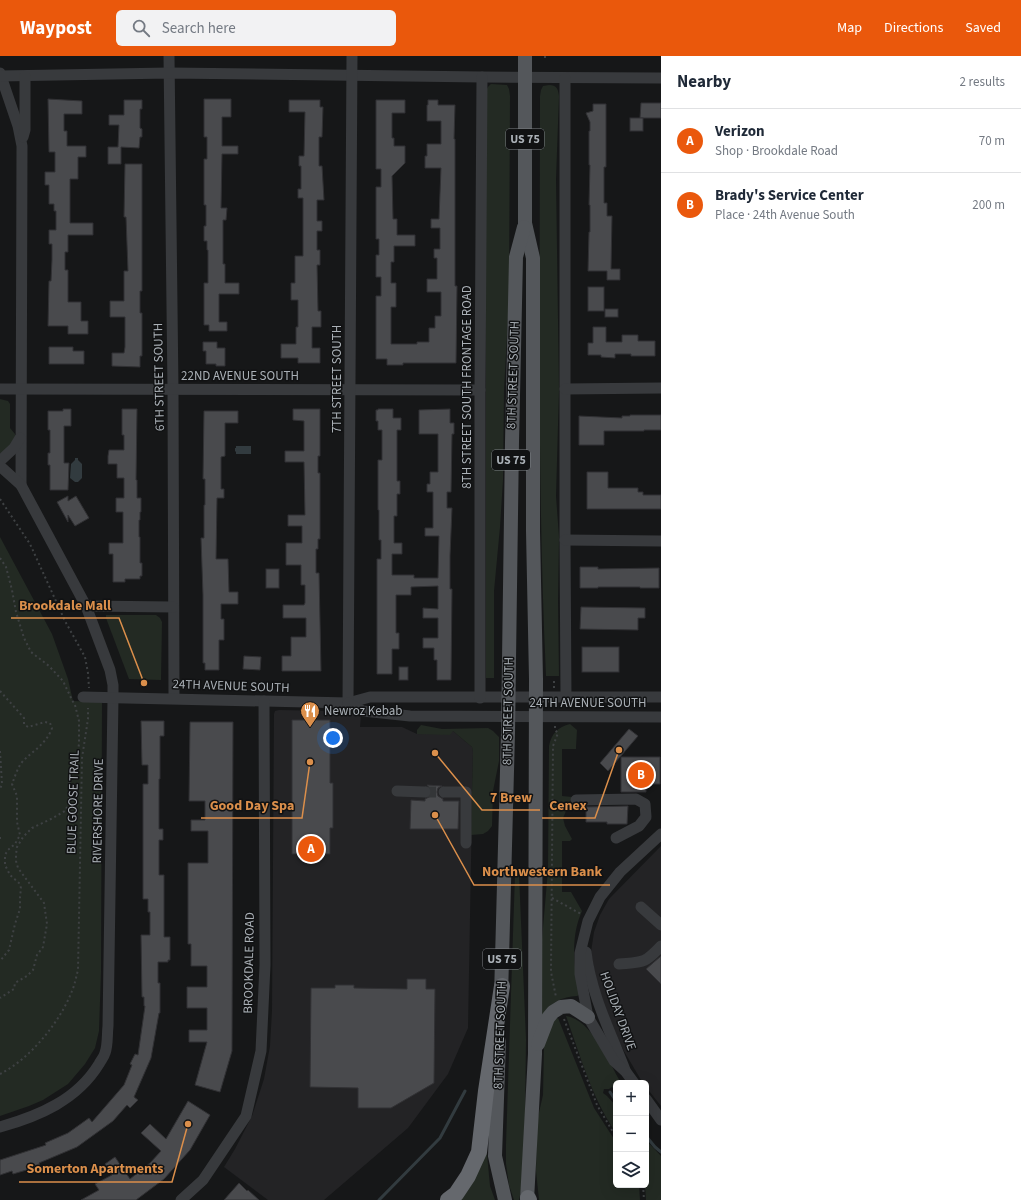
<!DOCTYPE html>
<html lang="en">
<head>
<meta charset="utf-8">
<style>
  :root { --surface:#fff; --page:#f2f2f3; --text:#1f2937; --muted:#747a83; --line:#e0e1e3; --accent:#ea580c }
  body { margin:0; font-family:"Source Sans 3",sans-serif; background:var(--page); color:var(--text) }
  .controls { position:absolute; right:12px; bottom:12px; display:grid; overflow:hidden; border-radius:6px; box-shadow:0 4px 16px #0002 }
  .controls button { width:36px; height:36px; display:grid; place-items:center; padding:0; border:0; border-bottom:1px solid var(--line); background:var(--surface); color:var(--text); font:20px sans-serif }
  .you { position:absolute; left:333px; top:682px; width:14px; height:14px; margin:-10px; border:3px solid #fff; border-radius:50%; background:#1a73e8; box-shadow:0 0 0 6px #1a73e833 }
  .badge { display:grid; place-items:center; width:26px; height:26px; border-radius:50%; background:var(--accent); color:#fff; font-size:13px; font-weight:700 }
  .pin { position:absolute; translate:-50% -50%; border:2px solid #fff; box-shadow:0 1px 4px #0006 }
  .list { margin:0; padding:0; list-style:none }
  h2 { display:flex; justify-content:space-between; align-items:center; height:52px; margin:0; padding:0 16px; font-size:17px }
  h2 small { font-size:13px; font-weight:400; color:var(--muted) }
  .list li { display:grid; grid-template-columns:26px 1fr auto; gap:12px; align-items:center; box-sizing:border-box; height:64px; padding:0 16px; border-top:1px solid var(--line) }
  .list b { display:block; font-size:15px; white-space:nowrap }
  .list p { margin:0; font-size:13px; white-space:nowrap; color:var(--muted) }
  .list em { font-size:13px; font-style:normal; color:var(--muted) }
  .icon { flex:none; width:22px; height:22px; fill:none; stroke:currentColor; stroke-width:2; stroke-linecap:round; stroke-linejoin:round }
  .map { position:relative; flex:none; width:661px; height:1144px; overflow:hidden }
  header { display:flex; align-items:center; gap:24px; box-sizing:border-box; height:56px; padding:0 20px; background:var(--accent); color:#fff }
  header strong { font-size:19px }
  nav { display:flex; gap:22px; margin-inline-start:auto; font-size:14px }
  .search { width:280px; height:36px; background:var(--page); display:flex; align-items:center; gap:10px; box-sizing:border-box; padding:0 14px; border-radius:6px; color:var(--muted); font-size:15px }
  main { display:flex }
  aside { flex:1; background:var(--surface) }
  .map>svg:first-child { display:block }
  .built { fill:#232325 }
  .green { fill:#232a23 }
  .water { fill:#323b3f }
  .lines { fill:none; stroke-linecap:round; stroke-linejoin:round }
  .stream { stroke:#323b3f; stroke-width:3 }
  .building { fill:#494a4d; stroke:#313134 }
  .minor-tunnel { stroke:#343638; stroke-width:11; stroke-dasharray:11 5.5; stroke-linecap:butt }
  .path { stroke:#3e4143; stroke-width:2; stroke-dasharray:2 3; stroke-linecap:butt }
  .minor { stroke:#383a3d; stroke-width:11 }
  .major { stroke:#54575b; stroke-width:14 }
  .highway { stroke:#65686d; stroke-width:16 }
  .labels { text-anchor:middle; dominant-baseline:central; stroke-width:3; stroke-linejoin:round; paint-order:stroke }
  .shield { fill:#111213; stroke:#7c8185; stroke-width:1 }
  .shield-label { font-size:12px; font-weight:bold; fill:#aab0b6 }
  .street-label { font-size:13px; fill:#aab0b6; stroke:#111213 }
  .poi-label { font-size:13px; fill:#aab0b6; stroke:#111213; text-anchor:start }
  .leader { fill:none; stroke:#db8f4b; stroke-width:1.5 }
  .callout-dot { fill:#db8f4b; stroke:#111213; stroke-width:1.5 }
  .callout-label { font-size:14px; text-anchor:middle; font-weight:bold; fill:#db8f4b; stroke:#111213; stroke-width:3; stroke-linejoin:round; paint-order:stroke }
</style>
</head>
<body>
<header>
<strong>Waypost</strong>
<div class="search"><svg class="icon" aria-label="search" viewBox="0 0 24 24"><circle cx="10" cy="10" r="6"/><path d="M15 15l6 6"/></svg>Search here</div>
<nav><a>Map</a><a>Directions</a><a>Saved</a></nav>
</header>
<main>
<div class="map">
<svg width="661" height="1144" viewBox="0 0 661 1144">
  <rect width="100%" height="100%" fill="#161718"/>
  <!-- built -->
  <g class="built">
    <path d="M279,654L329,655L361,659L360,671H402L417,678L453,675L472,691L473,696L468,972L448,1018L408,1072L324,1144H268L224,1111L235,1093L252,1060L264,1023L270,990L272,955L274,658L275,655Z"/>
    <path d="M661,790V1050L646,1031V1027H643L641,1024L611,973L596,923L591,896L594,876L600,859L609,843Z"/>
  </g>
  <!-- green -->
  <g class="green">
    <path d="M491,28L507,29L509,33L510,40L509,243L504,334L503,424L500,471L494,535V622H486V40C486,35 486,32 491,28Z"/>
    <path d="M549,29C557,29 558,33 559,40L556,123L559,334L556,440L559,481L558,546L559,620H546C537,427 540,234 540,40L541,34L543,30Z"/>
    <path d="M0,343L8,345L10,348V372L15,378V385L2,398L0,397Z"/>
    <path d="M0,481L52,578L68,623L73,645L98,646L102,647L101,916L99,975L95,992L85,1008L68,1028L43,1044L29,1050L0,1060Z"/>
    <path d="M106,559H156L160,562L162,566L161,624L129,623L106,562Z"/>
    <path d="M570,668L577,674L576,691V693H562V740L572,741L563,762L565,770L572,783L570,785H562V836H571L582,855C570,882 574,910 579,939L577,940C562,941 551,946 543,959L541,958L542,883L548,814L549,690C551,678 558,671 570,668Z"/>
    <path d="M421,669L442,673L488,672L493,675L499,681V705L493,735L492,770L488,775L483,778L471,779L473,696L472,691L453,675L450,679L417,678V674Z"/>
    <path d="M515,818H519L526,983L525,1063L522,1132L519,1144H514L509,1129L506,1108V1088Z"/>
    <path d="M566,960C591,963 609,1006 621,1027H616V1038L612,1031L609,1033H604L603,1037L607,1040L616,1050V1077C592,1042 580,999 566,960Z"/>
    <path d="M558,962L594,1052L616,1086V1129H639L640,1144H539L536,1115L537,1065L543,1039L544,989L554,964Z"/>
    <path d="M646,1084L661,1100V1144H646L645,1129H646Z"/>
    <path d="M483,1098H487L490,1130L495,1144H459Z"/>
  </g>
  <!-- water -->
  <g class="water">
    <path d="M236,390H251V398H236V396L235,395V392H236Z"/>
    <path d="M75,402H78V404L82,408V422L78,426H75L70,422L71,408L75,404Z"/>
  </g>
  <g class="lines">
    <!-- stream -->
    <g class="stream">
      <path d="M610,1036L616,1045"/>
      <path d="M646,1080L655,1091L661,1096"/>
      <path d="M379,1144L440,1082L465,1035"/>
    </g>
  </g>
  <!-- building -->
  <g class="building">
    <path d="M48,43L82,45V58H64V75H67V90H86V101H78V123H70V167H93V179H68V196H65V214H68V246H81V265H88V278H68V270H48L49,225H51L52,204V188H49V174H56V155H54V148H49V129H45V116H55V96H49Z"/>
    <path d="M204,43H231V61H222V90H238V98H222L221,152H227L226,164H223V208H225V227H239V238H219V266H227V275H209V269H204V227H208V194H207V185H204V170H206V149H204V103H207V81H204Z"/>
    <path d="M124,44H142V53H140V72L142,73V81H140L139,92L121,91V108H108V91H118L119,69H109V59H124Z"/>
    <path d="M289,44H320V51H323L322,81H319V110H322L324,144H317V165H322V175H317V194H320V209H317L318,255H321V271H312V292H320V307H298V302H281V288H296V271H298V244H291V227H295V200H303V142H298V133H301V110H299V100H304L305,56H289Z"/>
    <path d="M376,44H405V57H392V82H394V90H405V107L392,120L393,163H397V179H415V190H394V206H391V227H396V251H391V288H417V286H429V272H435V260H441V236H427V223H437V202H434V193H440V172H431V163H439L441,112H425V100H427V88H441V65H427V49H428V44H438V49H455L454,83H455V230H457L456,307H403V309H387V303H376V240H381V221H376V199H379V183H376V131H381V113H376Z"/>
    <path d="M641,47H661V62H640Z"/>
    <path d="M593,48H606V111H604V147H607V160H612L611,213H620V224H607V215H588L589,176H590V149H589L590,109H589V75H590V66L586,57L593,55Z"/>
    <rect x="630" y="62" width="13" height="13"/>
    <path d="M125,108H142V235H140V257H142V300H140V311L112,310V297H124L125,291V261H110V245H124V215H128L126,161H124Z"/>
    <rect x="588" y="231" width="16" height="24"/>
    <rect x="605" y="253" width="13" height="8"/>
    <path d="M593,271H606V286H622V279H638V285H655V300H631V298H615V302L601,301V299H588V287H593Z"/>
    <path d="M203,286H217V292H225V310H216V308H206V295H203Z"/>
    <path d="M49,291H73V295H84V308H49Z"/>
    <path d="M63,353H71V370H64V407H69L68,434H50V409H48V397H50V374H48V355H63Z"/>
    <path d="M122,353H137L136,424H137V442H141V456H140V464H139V481H140V507H142V520H140V523H125V526H113V498H109V487H123V456H116V442H124V422H117V408H108V400L109,394H124V379H122Z"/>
    <path d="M293,353H320V400H318V417H320V483H318V493H316V517H319L321,615H282V600H291V581H306V562H283V549H304L305,547V529H301V509H286V487H302V470H288V459H305L304,406H285V395H304V365L293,364Z"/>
    <path d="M378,353H393V362H401V374H397V425H400V438H397V460H394V487H402V498H392V519H414V522H438L439,480H425V472H433V436H427V428H430V416H438V378H419V354L450,353V367H454V378H452L451,436H447V452H452L450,500V533H452L451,624H437V604H434V592H423V582H438V562H423V552L438,553V530L411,531V539H396V577H399V593H392V618H377V503H381V484H379V454H378V404H382V374H378V365H376V354H378Z"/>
    <path d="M204,355H238V367H225V400L221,401V433H224V442H217L216,503H228L229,536H238V548H221V563H224V584H219V614H205V607H203V539L201,482H204V449H205V423H203Z"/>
    <path d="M630,359H661V374H644V375H604V389H579V360L622,362V360H630Z"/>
    <path d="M587,416H608V432H638V436H643V439H661V453H587Z"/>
    <path d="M68,440V445L76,440L89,462L75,470L68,459V466L57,446Z"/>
    <path d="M580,511H598V513L659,512V532H640V531H598V532H580Z"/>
    <rect x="266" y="513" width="13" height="19"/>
    <path d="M581,551L645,552V562H638V574L580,573Z"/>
    <rect x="582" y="591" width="37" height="25"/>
    <path d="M244,600L261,601L260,614L243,613Z"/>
    <rect x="399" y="611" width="9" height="13"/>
    <path d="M292,664H330V727H333V772H330V798H292Z"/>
    <path d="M141,665H164V680H160V723H159V773H163V784H159V819H164V881H170V904H168V906H158V927H160V957H159L151,1002L134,1041L138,1044L130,1052L127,1049L113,1065L77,1091L39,1107L40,1110L13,1118L12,1115L0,1119V1104L46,1089L45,1087L68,1077L89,1062L92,1066L124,1029L132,1009L130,1008L135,998L138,999L145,950H144V941H142L141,879H150V856H148V843H143V728H148V709H142Z"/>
    <path d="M190,666H233L232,995L220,1036L195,1029L207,986H189V974H207V952H187V931H207V910H191V888H188V807H208V775H191V764H205V745H189Z"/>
    <path d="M629,673L638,680L608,715L600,707Z"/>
    <path d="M621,701H660V728H646V736H621Z"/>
    <path d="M427,729L442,730L438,732L437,736L438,740L443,743V745H459L458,773H410L411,744L425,745V743L431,740V733Z"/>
    <path d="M628,750L627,768H607V766H586V751Z"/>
    <path d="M661,900V928L646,913Z"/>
    <path d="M407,923H426V933H435L434,1027L391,1052H358V1032L310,1031L311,932H335V929H354V932L407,933Z"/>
    <path d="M188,1045L210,1059L190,1094L164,1123L136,1144H81L99,1134L95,1128L112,1119L105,1108L115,1101L130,1123L150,1107L161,1095L141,1077L150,1068L166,1083Z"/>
    <path d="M239,1127L247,1135L248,1134L259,1144H224Z"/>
  </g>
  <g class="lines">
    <!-- minor-tunnel -->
    <path class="minor-tunnel" d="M425,736H444"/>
    <!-- path -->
    <g class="path">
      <path d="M545,2V0"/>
      <path d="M0,443L30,488L65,565L85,601L88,617L89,632"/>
      <path d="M0,502L6,511L12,534L16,556L24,582L31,596L49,610L63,625L72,644L75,649L79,665V688L78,694L70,708L69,747L65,755L53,762L32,772L23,781L17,791L16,798V805L18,812L44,847L47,868L43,891L37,899L33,914L27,920L15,927L14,933L0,942"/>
      <path d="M554,625V632"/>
      <path d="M0,635L24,662V668L28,671L45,666L50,667L52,672C47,687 33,695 23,705C17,712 15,721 12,728L17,740V766L20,779L15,788L8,794L5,799V809L10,819L19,827L21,832L20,841V853L15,868L9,894L0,905"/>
      <path d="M555,670V674L558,677L553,690L551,916L556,941"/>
      <path d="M0,695L2,728L0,733"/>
      <path d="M0,781V784"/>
      <path d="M552,842L581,858"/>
      <path d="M564,963L597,1049L616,1081"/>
      <path d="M0,1018C30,1003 60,966 72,935C75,928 76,921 78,914L82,702L88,663V652"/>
      <path d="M643,1129L644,1144"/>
    </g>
    <!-- minor -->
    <g class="minor">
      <path d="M169,0L173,334L174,642"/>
      <path d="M0,17L18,70L22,90L21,429"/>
      <path d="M0,20L169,17L482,21L661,22"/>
      <path d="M565,22V484L566,641"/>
      <path d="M23,81L25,74V20"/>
      <path d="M0,333L480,334"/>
      <path d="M565,333L661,332"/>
      <path d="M0,405L14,392L20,382"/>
      <path d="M0,410L21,429L86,550L110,614L113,629V642L108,970C107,978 108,989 105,997C104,1001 101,1004 99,1008C77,1044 39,1060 0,1071"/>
      <path d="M565,484L661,485"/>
      <path d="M86,550L173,551"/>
      <path d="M83,641L348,647L370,641H661"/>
      <path d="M480,642V334L482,21"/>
      <path d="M348,647L352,0"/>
      <path d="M348,647L363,655L410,660L661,661"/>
      <path d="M397,735L425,736"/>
      <path d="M444,736H466V787"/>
      <path d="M576,744L636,743L645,748L646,761L639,770L616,782"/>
      <path d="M641,851L661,869"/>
      <path d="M586,896C591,938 610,975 625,1014"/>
      <path d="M619,908C643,906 644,908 661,890"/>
      <path d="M634,1027L626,1016L614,1005L588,961L580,918V897L588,865L600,841L620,816L661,778"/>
      <path d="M646,1043L661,1064"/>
      <path d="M181,1144L203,1124L246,1060L261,995L265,909L264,645"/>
    </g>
    <!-- major -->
    <g class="major">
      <path d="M525,0V167L533,202V475L536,623L535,998L527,1144"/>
      <path d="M501,941L508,677L512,386L516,201L524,171"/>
      <path d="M499,985L495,1100L505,1144"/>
      <path d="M538,988L548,962L553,956L561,951L571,950L588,961"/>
    </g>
    <!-- highway -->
    <g class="highway">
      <path d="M528,1142L529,1144"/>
      <path d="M448,1144L456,1138L468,1120L479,1096L486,1035L502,930"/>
    </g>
  </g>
  <!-- icons -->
  <defs>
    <g id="restaurant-pin" transform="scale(1)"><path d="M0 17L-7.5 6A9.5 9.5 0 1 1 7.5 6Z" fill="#db8f4b" stroke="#111213"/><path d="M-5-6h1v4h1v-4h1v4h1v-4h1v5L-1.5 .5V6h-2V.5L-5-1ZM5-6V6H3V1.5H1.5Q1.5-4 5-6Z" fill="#fff"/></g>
  </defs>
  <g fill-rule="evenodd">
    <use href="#restaurant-pin" x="310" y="655"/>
  </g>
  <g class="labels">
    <!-- shield labels -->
    <g class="shield">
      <rect x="506" y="73" width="38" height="20" rx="3"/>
      <rect x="492" y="394" width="38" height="20" rx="3"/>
      <rect x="483" y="893" width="38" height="20" rx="3"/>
    </g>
    <g class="shield-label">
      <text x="525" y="83">US 75</text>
      <text x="511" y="404">US 75</text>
      <text x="502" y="903">US 75</text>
    </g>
    <!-- street labels -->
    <g class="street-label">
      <text transform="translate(513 319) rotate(-88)">8TH STREET SOUTH</text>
      <text x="240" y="320">22ND AVENUE SOUTH</text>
      <text transform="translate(159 321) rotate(-91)">6TH STREET SOUTH</text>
      <text transform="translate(337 323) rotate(-90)">7TH STREET SOUTH</text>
      <text transform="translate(467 331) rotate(-90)">8TH STREET SOUTH FRONTAGE ROAD</text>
      <text transform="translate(231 630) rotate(2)">24TH AVENUE SOUTH</text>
      <text x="588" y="647">24TH AVENUE SOUTH</text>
      <text transform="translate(508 655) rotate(-89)">8TH STREET SOUTH</text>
      <text transform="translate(73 746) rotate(-88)">BLUE GOOSE TRAIL</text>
      <text transform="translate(98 755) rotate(-89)">RIVERSHORE DRIVE</text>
      <text transform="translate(249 907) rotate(-89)">BROOKDALE ROAD</text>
      <text transform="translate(618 955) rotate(70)">HOLIDAY DRIVE</text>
      <text transform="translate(500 979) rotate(-88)">8TH STREET SOUTH</text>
    </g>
    <!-- poi labels -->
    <g class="poi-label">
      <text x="324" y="655">Newroz Kebab</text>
    </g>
  </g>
  <!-- callouts -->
  <path class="leader" d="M144 627L119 562H11M435 697L482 754H540M310 706L302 762H201M619 694L595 762H542M435 759L474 829H610M188 1068L172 1126H19"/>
  <g class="callout-dot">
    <circle cx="144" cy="627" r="4"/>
    <circle cx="435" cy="697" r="4"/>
    <circle cx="310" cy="706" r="4"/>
    <circle cx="619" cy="694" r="4"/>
    <circle cx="435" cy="759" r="4"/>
    <circle cx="188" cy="1068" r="4"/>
  </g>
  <g class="callout-label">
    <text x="65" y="554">Brookdale Mall</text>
    <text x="511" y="746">7 Brew</text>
    <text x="252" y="754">Good Day Spa</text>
    <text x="568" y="754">Cenex</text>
    <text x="542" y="820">Northwestern Bank</text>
    <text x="95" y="1117">Somerton Apartments</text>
  </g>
</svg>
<div class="controls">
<button>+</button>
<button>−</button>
<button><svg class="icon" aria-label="layers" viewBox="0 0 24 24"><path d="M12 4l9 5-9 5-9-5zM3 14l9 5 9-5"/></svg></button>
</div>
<div class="you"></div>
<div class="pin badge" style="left:311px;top:793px">A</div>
<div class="pin badge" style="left:641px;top:719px">B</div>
</div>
<aside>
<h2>Nearby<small>2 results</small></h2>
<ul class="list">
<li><span class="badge">A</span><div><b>Verizon</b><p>Shop · Brookdale Road</p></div><em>70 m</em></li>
<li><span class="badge">B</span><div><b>Brady's Service Center</b><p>Place · 24th Avenue South</p></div><em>200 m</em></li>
</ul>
</aside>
</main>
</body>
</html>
